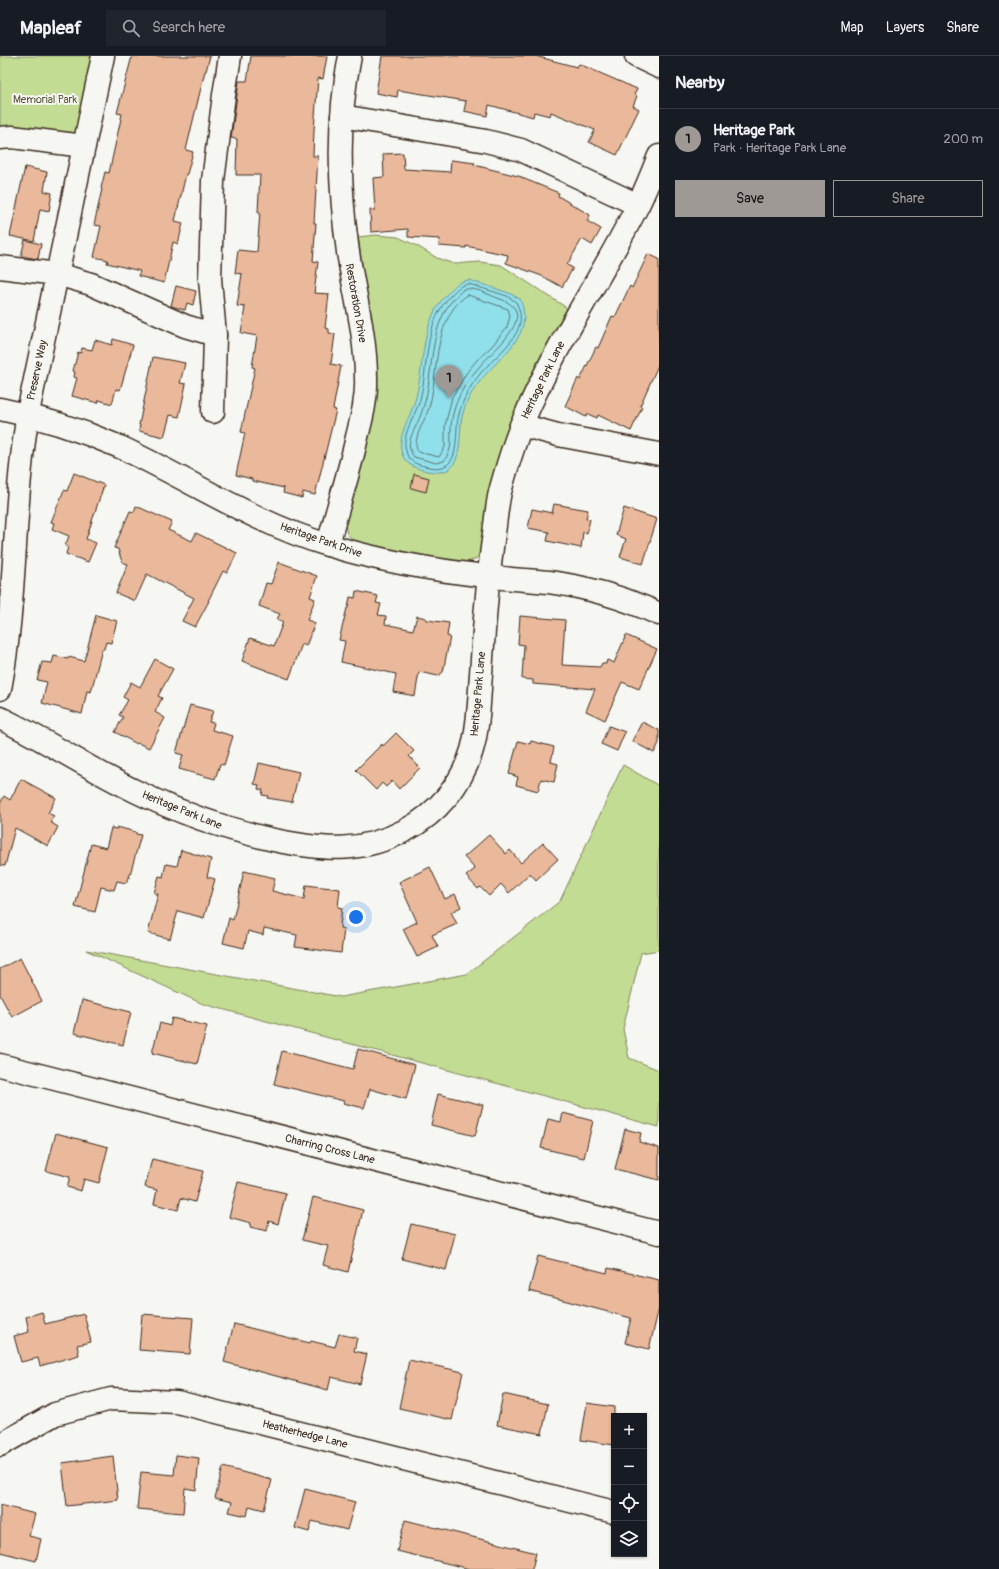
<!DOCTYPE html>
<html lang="en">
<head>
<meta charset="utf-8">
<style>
  :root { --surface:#171b24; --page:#20242c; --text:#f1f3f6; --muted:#9ea1a6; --line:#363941; --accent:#9f9995 }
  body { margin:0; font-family:Pangolin,sans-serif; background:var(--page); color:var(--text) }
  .controls { position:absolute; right:12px; bottom:12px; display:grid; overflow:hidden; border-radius:0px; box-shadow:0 1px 3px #0004 }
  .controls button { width:36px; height:36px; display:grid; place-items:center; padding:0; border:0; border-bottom:1px solid var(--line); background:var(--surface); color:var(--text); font:20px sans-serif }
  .you { position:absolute; left:356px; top:861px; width:14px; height:14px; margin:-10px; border:3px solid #fff; border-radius:50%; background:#1a73e8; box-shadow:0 0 0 6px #1a73e833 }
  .badge { display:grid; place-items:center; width:26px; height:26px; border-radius:50%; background:var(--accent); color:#111; font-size:13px; font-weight:700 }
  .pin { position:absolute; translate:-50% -33px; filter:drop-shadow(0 1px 2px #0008) }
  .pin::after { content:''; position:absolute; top:21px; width:14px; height:12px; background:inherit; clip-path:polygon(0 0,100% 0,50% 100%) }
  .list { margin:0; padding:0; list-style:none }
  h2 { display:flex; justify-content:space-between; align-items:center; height:52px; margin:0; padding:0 16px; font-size:17px }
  h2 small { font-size:13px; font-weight:400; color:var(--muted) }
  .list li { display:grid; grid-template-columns:26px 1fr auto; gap:12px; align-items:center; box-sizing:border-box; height:60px; padding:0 16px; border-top:1px solid var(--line) }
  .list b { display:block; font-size:15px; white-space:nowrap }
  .list p { margin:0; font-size:13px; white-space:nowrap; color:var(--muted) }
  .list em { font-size:13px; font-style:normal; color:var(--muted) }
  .actions { display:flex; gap:8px; padding:12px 16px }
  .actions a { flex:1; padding:9px 0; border:1px solid var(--accent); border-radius:0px; text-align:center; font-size:14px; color:var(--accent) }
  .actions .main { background:var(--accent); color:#111 }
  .icon { flex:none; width:22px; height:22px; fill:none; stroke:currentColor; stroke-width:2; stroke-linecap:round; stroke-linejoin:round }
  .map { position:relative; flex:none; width:659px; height:1513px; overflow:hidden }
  header { display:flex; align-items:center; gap:24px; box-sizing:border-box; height:56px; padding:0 20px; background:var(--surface); border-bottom:1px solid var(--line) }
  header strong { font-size:19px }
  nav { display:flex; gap:22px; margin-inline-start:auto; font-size:14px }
  .search { width:280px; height:36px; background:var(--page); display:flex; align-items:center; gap:10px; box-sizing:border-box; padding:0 14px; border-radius:0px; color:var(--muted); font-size:15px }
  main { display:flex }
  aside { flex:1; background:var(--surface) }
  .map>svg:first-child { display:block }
  .green { fill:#c3dc93; stroke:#7f8358 }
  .water { fill:#90e0ec; stroke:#6e979a }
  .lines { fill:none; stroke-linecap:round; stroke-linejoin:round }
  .shore { stroke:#5d7370; stroke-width:1 }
  .building { fill:#eab99b; stroke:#3b2a1e }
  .minor-casing { stroke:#3b2a1e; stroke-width:25 }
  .minor { stroke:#f6f6f2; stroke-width:22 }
  .labels { text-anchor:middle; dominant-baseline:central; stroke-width:4; stroke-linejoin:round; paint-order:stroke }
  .park-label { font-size:11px; fill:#5d563b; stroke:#f6f6f2 }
  .street-label { font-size:11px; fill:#3b2a1e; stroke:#f6f6f2 }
</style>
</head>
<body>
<header>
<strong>Mapleaf</strong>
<div class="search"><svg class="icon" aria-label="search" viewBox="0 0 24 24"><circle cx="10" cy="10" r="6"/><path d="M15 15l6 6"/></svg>Search here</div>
<nav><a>Map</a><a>Layers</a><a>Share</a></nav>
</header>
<main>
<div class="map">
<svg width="659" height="1513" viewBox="0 0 659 1513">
  <rect width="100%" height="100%" fill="#f6f6f2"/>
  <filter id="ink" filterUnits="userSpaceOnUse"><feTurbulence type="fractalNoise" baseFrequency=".025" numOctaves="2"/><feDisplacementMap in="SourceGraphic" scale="8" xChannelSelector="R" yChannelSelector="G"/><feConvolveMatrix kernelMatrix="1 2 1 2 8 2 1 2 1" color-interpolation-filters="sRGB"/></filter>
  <g filter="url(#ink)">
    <!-- green -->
    <g class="green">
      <path d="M0,0H97L78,90L0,82Z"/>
      <path d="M376,179L398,181L417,190L437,202L454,208L480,206L501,209L567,252L541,300L519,350L481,495L476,503L462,508L416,501L354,485L347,478L345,468L375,297L358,181Z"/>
      <path d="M623,709L659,730V894L641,897L623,973L629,1002L659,1014V1071L203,948L86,894L341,941L467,918L560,845Z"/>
    </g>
    <!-- water -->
    <path class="water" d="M469,224L509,237L520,243C536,280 500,299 481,324C472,335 465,347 462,361C458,379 465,419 435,416C423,415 406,411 402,398C396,380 412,359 416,341C425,305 420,264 449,236C455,229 460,225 469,224Z"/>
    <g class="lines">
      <!-- shore -->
      <g class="shore">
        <path d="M469,228L507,240L516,246C533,276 496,298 480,318C470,330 463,343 459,358C453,378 464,418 429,411C419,409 408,407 406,395C401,379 415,360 420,344C429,308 423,267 452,238C457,233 461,228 469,228Z"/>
        <path d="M464,233C476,231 489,239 500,243C542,257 493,294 480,310C471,320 463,331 458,343C454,352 451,364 451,373C450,387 453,392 444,405L436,407L414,401C406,391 410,382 415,372C421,360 426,345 428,331C432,307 432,282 443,259C447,249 456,240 464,233Z"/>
        <path d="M468,239L508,253L510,260L507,271L492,290L477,304L467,316L452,341L445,370V391L439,401L418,396C411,384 425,365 429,352C437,323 434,290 448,262C452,253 460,243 468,239Z"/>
      </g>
    </g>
    <!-- building -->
    <g class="building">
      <path d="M132,0H210L206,15H205L186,94L193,96L187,118H186L175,165L183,167L178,188L173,186L164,227L138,220L140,215L107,207L108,204L94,201L101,170L94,169L102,133L101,132L105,116L109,117L122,58L117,57Z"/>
      <path d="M251,0H327L323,23L318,22L314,74L313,100H318L314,167H316L313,205L318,206L314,237L329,238L325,272L329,273V277L335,278L331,308L341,310L333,353L336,354L315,439L303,436L302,442L283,437L284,432L252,425V423L236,419L245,377L241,376L255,312L252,311L257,280L241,277L245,251L237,250L242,218L235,217L238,194L257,196L260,156H258L260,119H236L237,83L231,82L239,25H247Z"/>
      <path d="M382,0H535L577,11L579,8L637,33L634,39L637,40L633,50L639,53L617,99L589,86L595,74L551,56L550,60L534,56L533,61L489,49L487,60L464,55L466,45L398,34L397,41L376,37Z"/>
      <path d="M403,97L404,113L450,116L451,104L475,107L474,109L522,121V122L559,137L558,140L590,159L587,165L601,173L592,189L582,183L567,209L573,212L562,231L542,220L506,207L508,199L466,190V192L439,190L440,183L408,181V173L371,176L370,154H375L373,122L384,121L383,98Z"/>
      <path d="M25,111L47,116L44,135L52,137L49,155L40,153L34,185L10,180Z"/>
      <path d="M25,184L41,188L38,203L21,200Z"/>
      <path d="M648,198L659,203V307L640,350L642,351L631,375L598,359L597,362L588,358L586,361L565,350L578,322L580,324L596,291L598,292L612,260L615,261L630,230L632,232Z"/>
      <path d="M176,230L196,235L193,249L187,247L185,254L171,250Z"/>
      <path d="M113,283L133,289L120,334L116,333L112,348L99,344L98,347L72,340L77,322L74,321L75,316L73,315L78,296L81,297L82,292L92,294L95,284L112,289Z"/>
      <path d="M153,301L185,307L180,327L186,328L179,361L170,359L164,381L139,375L140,369H139Z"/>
      <path d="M74,417L104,429L86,483L96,487L88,506L66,498L68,491L65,490L69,480L52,473L54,467L51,466L64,434L67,435Z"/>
      <path d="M414,418L429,422L426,436L411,432Z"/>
      <path d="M554,448L588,454L586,462L590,463L587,477L583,476L581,492L547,485L549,476L528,472L532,453L552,457Z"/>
      <path d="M136,450L172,466L168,474L192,485L196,477L237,497L227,517L223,515L208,545H209L195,571L182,565L194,542L147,518L135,545L116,537L128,508L122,506L118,493L114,492L130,455L134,456Z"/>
      <path d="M624,452L657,463L643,508L620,501L626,483L616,479Z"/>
      <path d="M279,506L317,520L310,541L315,543L307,564L315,567L306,590L302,588L289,623L242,605L250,582L274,590L283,566L277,563L280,558L259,550L266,527L271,528Z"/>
      <path d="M356,535L378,540L376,547L381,548L378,559L386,560L385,568L413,574L417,560L426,562L427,564L449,567L447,580L450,581L443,616L438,620L419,616L415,640L393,636L396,618L341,606L345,585L339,584L347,552H348L350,541L355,542Z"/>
      <path d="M96,559L117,565L111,587L106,586L104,593H102L91,636L87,635L82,658L42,647L47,626L37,624L42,606L52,607L54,600L68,603L69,601L84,605Z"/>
      <path d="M520,560L565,564L562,609L600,611L602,607L606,608L607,604L614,607L626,579L657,593L639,633L622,626L605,664L586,655L595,633L533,628V624L522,623L524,589L518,588Z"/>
      <path d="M155,603L173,613L158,640L162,642L155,656L165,662L149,692L138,687L137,688L115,676L123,661L119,659L128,644L123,641L131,626L140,631Z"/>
      <path d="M190,649L213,655L209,666L214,667L212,674L233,680L224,709L220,708L215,723L179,713L183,699L176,697Z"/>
      <path d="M642,666L659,674V687L654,697L632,685Z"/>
      <path d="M609,670L625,676L617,695L601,688Z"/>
      <path d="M396,677L414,695L409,700L420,712L399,733L392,725L386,731L382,727L376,734L356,714L382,688L383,690Z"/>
      <path d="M518,685L530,688L531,685L554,691L551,706L558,708L554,726L541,723L538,735L516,729L518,721L509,718Z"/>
      <path d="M259,707L299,716L292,746L267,742L268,740L262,739L263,734L258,733L259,729L254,728Z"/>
      <path d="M21,723L56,742L48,757L54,760L50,766L58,771L48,790L15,772L5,810L0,809V748L4,740L10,744Z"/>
      <path d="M117,771L136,776V778L141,779L129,822H128L126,827L117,825L114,834L101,831L95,856L75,851L91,788L106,792L111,772L117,773Z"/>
      <path d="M489,779L506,798L510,794L521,807L543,787L558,803L536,824L530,817L509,837L501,828L489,840L480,831L478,833L466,820L475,813L464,801Z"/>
      <path d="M181,794L211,803L207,821L215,823L204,862L178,855L170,883L148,877L158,838L154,837L159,820L163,821L166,808L177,810Z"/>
      <path d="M430,811L445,843L455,838L461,851L451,856L457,868L432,879L438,891L417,901L403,873L417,866L399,826Z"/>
      <path d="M244,815L275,822L272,835L304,843L306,829L340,833L338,851L342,852L340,872L344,873L341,897L295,891L297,879L264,872L263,879L248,875L244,892L223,887L229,862L233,864Z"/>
      <path d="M20,902L42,945L12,961L0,939V913Z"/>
      <path d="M82,944L131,956L123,989L74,977Z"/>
      <path d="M172,962L207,970L197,1008L152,997L160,967L170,970Z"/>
      <path d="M358,993L415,1009L406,1043L370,1033L364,1052L343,1047L344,1045L274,1028L282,995L353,1013Z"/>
      <path d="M438,1038L483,1049L475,1080L431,1069Z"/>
      <path d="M563,1057L593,1065L584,1102L541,1092L548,1063L561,1066Z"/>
      <path d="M625,1073L641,1077L639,1086L659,1092V1124L615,1113Z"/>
      <path d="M56,1077L108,1091L99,1127L84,1123L81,1135L67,1131L70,1121L46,1115Z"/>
      <path d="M152,1103L203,1115L195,1146L181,1142L178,1154L154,1148L157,1134L145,1131Z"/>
      <path d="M238,1126L286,1137L278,1168L269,1165L267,1175L250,1171L251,1167L229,1161Z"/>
      <path d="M313,1141L363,1154L348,1216L323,1209L328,1190L302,1184Z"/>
      <path d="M411,1168L455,1178L446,1214L402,1203Z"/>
      <path d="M538,1200L607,1217L608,1212L659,1224V1252L649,1293L625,1287L631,1262L529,1235Z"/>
      <path d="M42,1256L45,1268L84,1258L91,1286L77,1289L79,1299L40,1310L38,1302L21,1306L14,1280L29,1276L26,1261Z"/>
      <path d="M142,1258L193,1262L190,1298L139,1294Z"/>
      <path d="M234,1268L310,1287L311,1285L335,1291L339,1278L357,1282L354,1295L367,1298L360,1328L331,1321L328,1334L224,1306Z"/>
      <path d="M409,1304L463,1316L452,1364L399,1352Z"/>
      <path d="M503,1338L548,1348L542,1378L497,1369Z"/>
      <path d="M587,1347L614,1351V1389L581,1384Z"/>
      <path d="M176,1399L199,1402L196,1434L185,1432L183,1457L137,1453L141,1416L174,1419Z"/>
      <path d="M113,1400L118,1444L67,1450L62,1407Z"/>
      <path d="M223,1411L272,1424L264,1454L249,1450L247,1460L229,1456L232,1446L215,1442Z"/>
      <path d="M305,1433L355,1446L347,1474L312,1465L309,1476L295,1472Z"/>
      <path d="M0,1449L35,1458L29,1480L41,1483L36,1505L0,1496Z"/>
      <path d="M405,1464L536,1497L532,1513H470L397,1495Z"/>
    </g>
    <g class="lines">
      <!-- minor casing -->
      <g class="minor-casing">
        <g id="minor">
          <path d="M636,0L659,11"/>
          <path d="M342,60L486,85L521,94L638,149"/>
          <path d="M0,82L12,81L84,90"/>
          <path d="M0,211L57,218L91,228L185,270L215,279"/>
          <path d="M0,353C41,361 81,374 120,391C189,423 254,467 328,489C380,505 432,514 486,520C507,523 528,524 549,526C586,531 625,542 659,558"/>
          <path d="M213,356L215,279L210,223L213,125L224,39L230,0"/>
          <path d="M521,369L558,379L659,398"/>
          <path d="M328,489C337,453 349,418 357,381C362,361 367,342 366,322C366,279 354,237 348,196C339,132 337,63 350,0"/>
          <path d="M0,633C18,538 12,441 30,347L103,0"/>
          <path d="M0,662C46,684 89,713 135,735C180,757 225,773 274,784C322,794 361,798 406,774C437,758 462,728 472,694C479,670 479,643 481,618C484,571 487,524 494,477C496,463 497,449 500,436C506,414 513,390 522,368C553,292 601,223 638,149C646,133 652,117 659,100"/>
          <path d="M0,1009L659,1177"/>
          <path d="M0,1389L55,1358L111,1343L177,1346L614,1456"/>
        </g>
      </g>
      <!-- minor -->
      <use href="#minor" class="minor"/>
    </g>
  </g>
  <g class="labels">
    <!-- park labels -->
    <g class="park-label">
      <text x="45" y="43">Memorial Park</text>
    </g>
    <!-- street labels -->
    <g class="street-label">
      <text transform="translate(356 247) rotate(80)">Restoration Drive</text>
      <text transform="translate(37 314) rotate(-78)">Preserve Way</text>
      <text transform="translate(543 324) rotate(-64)">Heritage Park Lane</text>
      <text transform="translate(321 484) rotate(19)">Heritage Park Drive</text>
      <text transform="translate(478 638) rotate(-85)">Heritage Park Lane</text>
      <text transform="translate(182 754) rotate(22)">Heritage Park Lane</text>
      <text transform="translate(330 1093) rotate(14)">Charring Cross Lane</text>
      <text transform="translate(305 1378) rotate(14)">Heatherhedge Lane</text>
    </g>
  </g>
</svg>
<div class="controls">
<button>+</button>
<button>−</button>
<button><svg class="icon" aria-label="locate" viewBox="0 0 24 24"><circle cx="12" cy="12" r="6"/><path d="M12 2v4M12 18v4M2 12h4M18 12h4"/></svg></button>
<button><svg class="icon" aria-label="layers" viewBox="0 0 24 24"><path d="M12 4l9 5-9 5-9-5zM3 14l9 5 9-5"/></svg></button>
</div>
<div class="you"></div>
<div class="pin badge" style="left:449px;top:342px">1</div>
</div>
<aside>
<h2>Nearby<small></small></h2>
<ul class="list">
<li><span class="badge">1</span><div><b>Heritage Park</b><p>Park · Heritage Park Lane</p></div><em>200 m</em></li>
</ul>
<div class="actions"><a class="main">Save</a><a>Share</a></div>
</aside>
</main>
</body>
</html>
